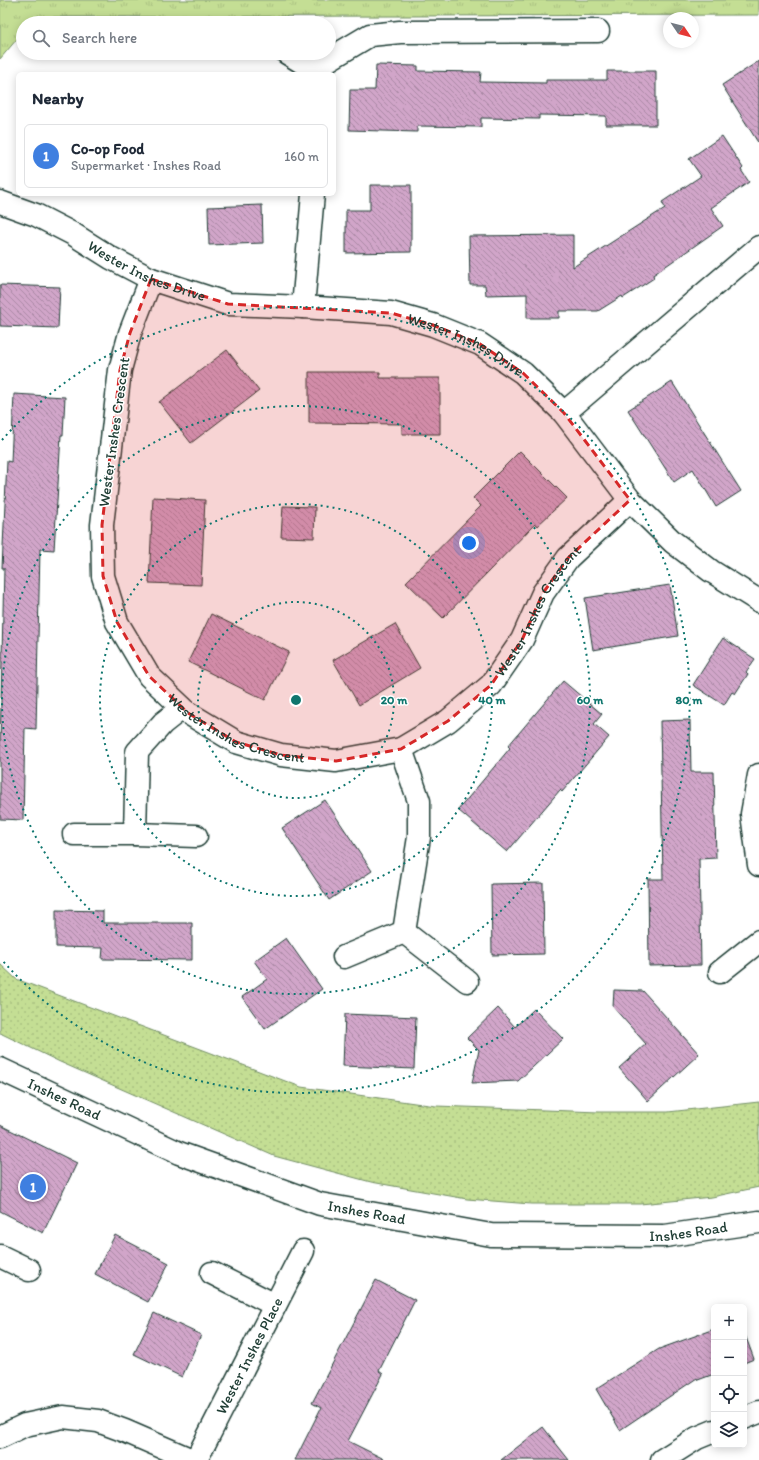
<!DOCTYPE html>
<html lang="en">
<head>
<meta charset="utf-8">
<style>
  :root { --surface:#fff; --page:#f2f2f3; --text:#1f2937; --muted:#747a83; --line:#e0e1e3; --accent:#d93025 }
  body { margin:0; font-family:Itim,sans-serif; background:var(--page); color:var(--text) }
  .controls { position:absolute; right:12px; bottom:12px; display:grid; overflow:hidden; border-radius:6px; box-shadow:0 2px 10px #0003 }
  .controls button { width:36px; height:36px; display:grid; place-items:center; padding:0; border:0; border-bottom:1px solid var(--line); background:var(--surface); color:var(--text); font:20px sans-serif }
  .compass { position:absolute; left:663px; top:12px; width:36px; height:36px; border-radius:50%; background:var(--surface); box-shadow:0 2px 10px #0003; rotate:125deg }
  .you { position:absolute; left:469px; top:543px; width:14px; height:14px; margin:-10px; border:3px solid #fff; border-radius:50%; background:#1a73e8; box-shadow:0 0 0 6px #1a73e833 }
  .badge { display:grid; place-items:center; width:26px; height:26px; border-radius:50%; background:var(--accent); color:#fff; font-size:13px; font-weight:700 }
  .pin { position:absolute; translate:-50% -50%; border:2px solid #fff; box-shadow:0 1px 4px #0006 }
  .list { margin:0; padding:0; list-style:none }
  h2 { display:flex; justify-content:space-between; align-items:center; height:52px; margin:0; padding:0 16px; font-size:17px }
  h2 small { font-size:13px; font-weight:400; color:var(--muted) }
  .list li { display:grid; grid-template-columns:26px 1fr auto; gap:12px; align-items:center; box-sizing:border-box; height:64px; margin:0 8px 8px; padding:0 8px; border:1px solid var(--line); border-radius:6px }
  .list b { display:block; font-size:15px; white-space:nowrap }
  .list p { margin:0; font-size:13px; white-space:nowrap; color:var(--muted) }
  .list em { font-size:13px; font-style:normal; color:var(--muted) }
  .icon { flex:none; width:22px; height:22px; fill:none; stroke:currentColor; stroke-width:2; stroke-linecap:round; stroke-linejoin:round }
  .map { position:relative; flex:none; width:759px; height:1460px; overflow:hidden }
  .search { position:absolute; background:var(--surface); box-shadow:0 2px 10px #0003; left:16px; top:16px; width:320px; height:44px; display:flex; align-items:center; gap:10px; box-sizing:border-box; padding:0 14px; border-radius:22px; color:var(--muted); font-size:15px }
  .panel { position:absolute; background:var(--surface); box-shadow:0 2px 10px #0003; left:16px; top:72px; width:320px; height:124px; border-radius:6px }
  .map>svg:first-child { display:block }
  .grass { fill:url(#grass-dots); stroke:#728e64 }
  .park { fill:url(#park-tufts); stroke:#728e64 }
  .building { fill:url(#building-back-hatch); stroke:#1f3d34 }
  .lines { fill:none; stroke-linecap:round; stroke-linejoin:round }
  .minor-casing { stroke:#1f3d34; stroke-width:25 }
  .minor { stroke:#fff; stroke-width:22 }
  .marked { fill:#d62828; fill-opacity:0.2; stroke:#d62828; stroke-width:3; stroke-dasharray:8 5; stroke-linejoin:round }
  .ring { fill:none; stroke:#0f766e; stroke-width:2; stroke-dasharray:2 4 }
  .labels { text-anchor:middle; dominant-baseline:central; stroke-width:3; stroke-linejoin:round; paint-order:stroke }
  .street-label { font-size:15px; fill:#1f3d34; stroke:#fff }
  .centre { fill:#0f766e; stroke:#fff; stroke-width:2 }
  .ring-label { font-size:12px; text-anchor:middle; font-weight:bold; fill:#0f766e; stroke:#fff; stroke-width:3; stroke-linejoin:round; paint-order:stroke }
</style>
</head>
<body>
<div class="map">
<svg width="759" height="1460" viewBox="0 0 759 1460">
  <defs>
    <pattern id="grass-dots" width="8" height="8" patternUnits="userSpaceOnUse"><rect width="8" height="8" fill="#c4de94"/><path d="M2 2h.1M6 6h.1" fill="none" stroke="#a8bf80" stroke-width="1.8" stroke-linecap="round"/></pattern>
    <pattern id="park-tufts" width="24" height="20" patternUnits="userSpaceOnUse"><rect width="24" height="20" fill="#c4de94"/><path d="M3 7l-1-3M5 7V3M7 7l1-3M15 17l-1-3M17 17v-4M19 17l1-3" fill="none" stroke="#a8bf80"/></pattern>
    <pattern id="building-back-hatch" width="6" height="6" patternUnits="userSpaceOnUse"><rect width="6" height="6" fill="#d1a5c9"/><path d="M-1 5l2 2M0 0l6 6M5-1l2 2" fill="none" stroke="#a988a4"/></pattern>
  </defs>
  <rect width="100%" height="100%" fill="#fff"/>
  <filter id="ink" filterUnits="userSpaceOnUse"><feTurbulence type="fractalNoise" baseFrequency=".025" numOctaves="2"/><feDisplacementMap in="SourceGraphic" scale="8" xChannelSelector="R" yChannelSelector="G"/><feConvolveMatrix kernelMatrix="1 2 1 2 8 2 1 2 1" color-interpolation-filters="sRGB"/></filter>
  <g filter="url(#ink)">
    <!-- grass -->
    <path class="grass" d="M0,964L16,979L301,1087L436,1106L599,1112H668L759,1102V1187L712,1197L640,1204H531L467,1199L371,1182L274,1156L60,1062L0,1033Z"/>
    <!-- park -->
    <path class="park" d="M0,0H759V15L36,17L31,23H23V32L0,59Z"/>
    <!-- building -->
    <g class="building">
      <path d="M759,61V144L722,85Z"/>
      <path d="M376,65L418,66V71L481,72L480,82L546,83V80H607V71H656V125H606V116L539,115V119L481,118V127L417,126V132L349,130L350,90H375Z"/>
      <path d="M722,136L743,168L741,170L749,182L711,208L723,226L653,275L654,278L623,298L622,296L598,311H559V318H527V294L486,295L485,285H470L469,236L573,235V267L665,208L662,202L701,176L689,159Z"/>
      <path d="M370,185H411V252L346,253V210H370Z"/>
      <path d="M262,205L263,243L209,245L208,207Z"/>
      <path d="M0,285L60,287L58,328L0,326Z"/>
      <path d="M227,350L259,391L191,443L159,402Z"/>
      <path d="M309,372H380V378H440V434H402V424L309,423Z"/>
      <path d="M672,382L741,491L716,507L693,469L674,482L628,410Z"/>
      <path d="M14,394L65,397L63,435H61L54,550L40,549L36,729L25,728L23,820L0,819V745L4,568H2L7,461L11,462Z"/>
      <path d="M520,451L567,498L537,526L535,524L443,618L406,582L481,506L473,498Z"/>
      <path d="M153,497L205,500L201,585L149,583Z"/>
      <path d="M283,506L315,507L314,538L281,537Z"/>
      <path d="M670,585L678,636L593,650L585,598Z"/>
      <path d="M211,614L289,652L265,700L188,662Z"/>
      <path d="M395,624L420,668L359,705L333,660Z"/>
      <path d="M723,638L755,659L746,672L748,674L735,694L732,692L724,705L693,685Z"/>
      <path d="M563,681L602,714L594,724L609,737L562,792L560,790L507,852L458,810L510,748L508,746Z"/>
      <path d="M690,720L691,772H714L716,858L699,859L701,965L649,966L648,879H663L660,721Z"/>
      <path d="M325,800L372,871L329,900L282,828Z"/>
      <path d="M543,883L544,954L492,955L491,884Z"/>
      <path d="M56,910L103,911V923H192V960L102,959L103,948L56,947Z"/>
      <path d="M286,938L322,989L265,1029L242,997L267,979L254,961Z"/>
      <path d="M614,990L643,991L699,1054L648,1101L619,1068L646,1044L613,1007Z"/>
      <path d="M498,1008L515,1027L534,1009L563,1039L518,1081L472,1083L479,1050L467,1038Z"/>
      <path d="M345,1014L416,1017L414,1069L343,1066Z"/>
      <path d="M0,1125L77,1163L43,1233L0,1211Z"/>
      <path d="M115,1235L169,1263L148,1302L95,1274Z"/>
      <path d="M376,1280L415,1300L379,1371L383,1374L348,1441L386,1460H295L321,1408L312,1403Z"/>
      <path d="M154,1313L201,1335L182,1377L134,1354Z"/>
      <path d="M714,1329V1374L698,1380L697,1378L620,1430L596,1389L659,1349Z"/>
      <path d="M744,1332L754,1359L744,1363Z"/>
      <path d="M543,1427L569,1460H501Z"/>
    </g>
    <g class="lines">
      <!-- minor casing -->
      <g class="minor-casing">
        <g id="minor">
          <path d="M287,53L313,69L370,35L400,32L598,31"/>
          <path id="s1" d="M0,202L36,215L73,234L111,258L151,279L228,304L303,307L391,313L433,325L480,344L523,373L564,413L630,500L673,542L711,571L759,601"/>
          <path id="s2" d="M151,279L130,333L120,370L102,525L103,576L117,622L149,676L188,713L236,742L281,755L336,761L401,749L448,721L491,685L522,640L543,593L568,558L630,500"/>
          <path d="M303,307L313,194"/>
          <path d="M564,413L759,247"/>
          <path d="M401,749L419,801V837L404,932"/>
          <path d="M759,775L752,814L759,865"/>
          <path d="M74,834H135L196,836"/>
          <path d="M135,834L137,752L163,723L182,708"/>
          <path d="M344,957L404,932L467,981"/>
          <path d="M720,972L759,941"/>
          <path id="s3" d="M0,1069L179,1153L320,1204L491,1235L665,1236L759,1222"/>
          <path d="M0,1256L29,1270"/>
          <path d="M212,1273L275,1305"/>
          <path d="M744,1418L759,1412"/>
          <path d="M0,1437L25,1425L63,1417L98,1421L125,1431L192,1460"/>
          <path id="s4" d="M196,1460L303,1251"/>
          <path d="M662,1460L697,1438L714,1431"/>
        </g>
      </g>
      <!-- minor -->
      <use href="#minor" class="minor"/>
    </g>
  </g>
  <!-- marked area -->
  <path class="marked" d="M151,279L228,304L391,313L433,325L480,344L523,373L564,413L630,500L568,558L543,593L522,640L491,685L448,721L401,749L336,761L281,755L236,742L188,713L149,676L117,622L103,576L102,525L120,370L130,333Z"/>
  <!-- distance rings -->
  <g class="ring">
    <circle cx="296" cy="700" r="98"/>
    <circle cx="296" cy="700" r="196"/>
    <circle cx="296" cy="700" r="294"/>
    <path d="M2 440A393 393 0 1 1 2 960"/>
  </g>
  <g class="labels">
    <!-- street labels -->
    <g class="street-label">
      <text stroke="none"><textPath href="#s1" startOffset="163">Wester Inshes Drive</textPath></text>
      <text stroke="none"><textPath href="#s1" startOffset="496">Wester Inshes Drive</textPath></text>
      <text transform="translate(114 432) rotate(-82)">Wester Inshes Crescent</text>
      <text stroke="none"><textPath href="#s2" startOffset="891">Wester Inshes Crescent</textPath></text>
      <text stroke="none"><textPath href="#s2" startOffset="519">Wester Inshes Crescent</textPath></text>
      <text stroke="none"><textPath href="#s3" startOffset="71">Inshes Road</textPath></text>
      <text stroke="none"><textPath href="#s3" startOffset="395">Inshes Road</textPath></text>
      <text stroke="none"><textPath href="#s3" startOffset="719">Inshes Road</textPath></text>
      <text stroke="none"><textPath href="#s4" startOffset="117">Wester Inshes Place</textPath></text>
    </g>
  </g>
  <circle cx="296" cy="700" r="6" class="centre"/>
  <g class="ring-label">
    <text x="394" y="704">20 m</text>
    <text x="492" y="704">40 m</text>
    <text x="590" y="704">60 m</text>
    <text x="689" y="704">80 m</text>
  </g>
</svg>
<div class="controls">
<button>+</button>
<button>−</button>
<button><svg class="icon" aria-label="locate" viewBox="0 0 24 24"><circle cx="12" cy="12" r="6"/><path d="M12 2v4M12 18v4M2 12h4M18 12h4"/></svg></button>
<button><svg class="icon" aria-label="layers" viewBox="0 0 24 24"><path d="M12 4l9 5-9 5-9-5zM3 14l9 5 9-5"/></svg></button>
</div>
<svg class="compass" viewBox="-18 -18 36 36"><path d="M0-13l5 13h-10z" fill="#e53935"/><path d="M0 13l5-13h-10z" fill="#747a83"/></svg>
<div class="you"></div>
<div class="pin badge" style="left:33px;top:1187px;background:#3f7fe0">1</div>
<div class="search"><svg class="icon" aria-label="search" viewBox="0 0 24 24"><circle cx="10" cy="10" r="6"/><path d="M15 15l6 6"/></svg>Search here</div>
<section class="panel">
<h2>Nearby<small></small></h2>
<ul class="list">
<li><span class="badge" style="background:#3f7fe0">1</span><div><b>Co-op Food</b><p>Supermarket · Inshes Road</p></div><em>160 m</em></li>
</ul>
</section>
</div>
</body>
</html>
